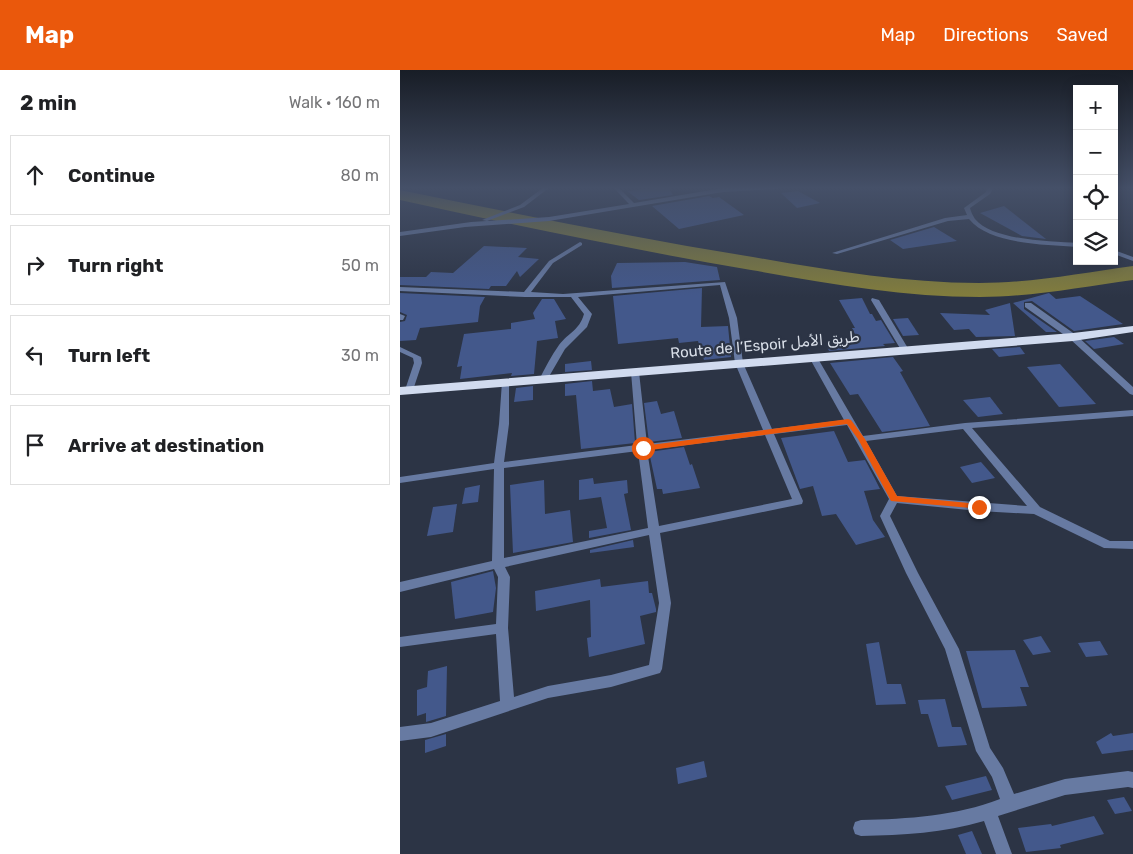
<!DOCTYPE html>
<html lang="en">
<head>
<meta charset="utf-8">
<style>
  :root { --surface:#fff; --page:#f6f6f6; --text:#202124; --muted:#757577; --line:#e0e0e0; --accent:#ea580c }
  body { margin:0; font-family:Rubik,"Noto Sans Arabic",sans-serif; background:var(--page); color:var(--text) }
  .controls { position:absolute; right:15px; top:15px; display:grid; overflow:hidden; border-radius:0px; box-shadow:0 2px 12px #0003 }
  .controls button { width:45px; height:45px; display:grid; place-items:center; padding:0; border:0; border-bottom:1px solid var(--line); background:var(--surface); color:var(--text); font:25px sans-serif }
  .stop { position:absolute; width:15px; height:15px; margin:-11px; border:4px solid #ea580c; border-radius:50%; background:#fff }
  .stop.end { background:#ea580c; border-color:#fff; box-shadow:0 1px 5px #0008 }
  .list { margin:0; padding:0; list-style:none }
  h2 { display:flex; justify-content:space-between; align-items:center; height:65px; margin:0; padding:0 20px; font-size:21px }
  h2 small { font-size:16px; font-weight:400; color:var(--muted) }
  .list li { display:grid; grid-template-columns:32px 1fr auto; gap:15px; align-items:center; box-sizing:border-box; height:80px; margin:0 10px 10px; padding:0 10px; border:1px solid var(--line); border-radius:0px }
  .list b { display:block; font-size:19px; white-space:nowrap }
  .list em { font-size:16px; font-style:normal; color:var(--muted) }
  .icon { flex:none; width:28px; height:28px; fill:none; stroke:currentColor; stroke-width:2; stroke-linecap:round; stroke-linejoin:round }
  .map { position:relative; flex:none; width:733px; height:784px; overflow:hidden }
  header { display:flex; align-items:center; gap:30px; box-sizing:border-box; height:70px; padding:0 25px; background:var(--accent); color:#fff }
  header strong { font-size:24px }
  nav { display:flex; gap:28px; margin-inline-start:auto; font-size:18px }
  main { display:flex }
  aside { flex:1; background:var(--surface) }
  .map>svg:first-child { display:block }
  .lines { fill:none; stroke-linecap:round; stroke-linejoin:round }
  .river { fill:#827d3c; fill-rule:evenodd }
  .building { fill:#43588b }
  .street { fill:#677aa2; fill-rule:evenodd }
  .highway { fill:#d1dbef; fill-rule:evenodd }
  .route { fill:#ea580c }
  .labels { text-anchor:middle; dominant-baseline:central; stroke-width:4.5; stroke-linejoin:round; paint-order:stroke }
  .street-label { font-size:15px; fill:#d9dfe9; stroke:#2c3445 }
</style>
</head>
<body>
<header>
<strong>Map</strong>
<nav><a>Map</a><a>Directions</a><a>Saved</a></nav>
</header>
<main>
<aside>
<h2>2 min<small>Walk · 160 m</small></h2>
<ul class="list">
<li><svg class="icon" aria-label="ahead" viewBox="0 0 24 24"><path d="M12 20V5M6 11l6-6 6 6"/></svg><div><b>Continue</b></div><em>80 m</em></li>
<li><svg class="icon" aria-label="right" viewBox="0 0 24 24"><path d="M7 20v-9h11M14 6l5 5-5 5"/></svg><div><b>Turn right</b></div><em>50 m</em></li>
<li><svg class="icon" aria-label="left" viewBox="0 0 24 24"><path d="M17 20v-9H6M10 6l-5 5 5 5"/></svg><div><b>Turn left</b></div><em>30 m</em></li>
<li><svg class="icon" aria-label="arrive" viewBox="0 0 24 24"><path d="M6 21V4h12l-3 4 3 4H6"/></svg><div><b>Arrive at destination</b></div></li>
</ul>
</aside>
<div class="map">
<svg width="733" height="784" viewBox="0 0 733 784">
  <rect width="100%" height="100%" fill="#2c3445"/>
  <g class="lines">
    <!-- river -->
    <path class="river" d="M0,120C117,144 235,168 353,187C428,200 503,213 579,213C631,213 682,203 733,196V210C682,217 631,227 580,227C503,227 427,213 351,200C234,180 117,156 0,130Z"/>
  </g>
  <!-- building -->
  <g class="building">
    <path d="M263,117H268L273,125L239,130L227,121Z"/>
    <path d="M398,121L420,133L397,138L381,123Z"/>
    <path d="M309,126L313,128L319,127L344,145L279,159L252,136Z"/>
    <path d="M604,136L646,169L622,166L580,143Z"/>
    <path d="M534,157L557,171L503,179L490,170Z"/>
    <path d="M84,176L127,178L118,187L139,189L120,207L117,201L106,216H91L89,219L0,215V207H26L31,202L53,203Z"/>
    <path d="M285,192L317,197L320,210L212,218L211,206L217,193Z"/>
    <path d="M302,218L301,257L328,256L331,287L304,290L298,271L279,273L278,268L218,274L213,226Z"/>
    <path d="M0,223L85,227L80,236L78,252L20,258L16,270L0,271V252L5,251L7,245L0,242Z"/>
    <path d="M649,223L656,229L680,226L723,254L674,261L632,231L624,232V239L657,262H646L613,233Z"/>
    <path d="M462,228L470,244H472L476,251L481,250L495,273L483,274L485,276L429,281L426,274L459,272L452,258H455L439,230Z"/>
    <path d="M142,229H154L166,249L155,251L158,268L137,271L134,304L111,306L112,303L60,309L62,296L57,297L64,264L111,259V253L135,249L133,243Z"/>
    <path d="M610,233L615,266L576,267L569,259L554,260L540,243L590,245L585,240Z"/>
    <path d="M508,248L519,265L503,266L493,249Z"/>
    <path d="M714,267L724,274L694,279L685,271Z"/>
    <path d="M620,277L625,284L599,287L592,279Z"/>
    <path d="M493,287L503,301L500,302L530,356L482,362L458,324L450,325L430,293Z"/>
    <path d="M191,291L192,300L165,302V294Z"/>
    <path d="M660,294L696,334L659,337L627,297Z"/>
    <path d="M192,311L193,321L210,319L214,337L232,334L235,373L181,379L176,325L165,326V314Z"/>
    <path d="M133,316V330L114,332L116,318Z"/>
    <path d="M590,327L603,344L578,347L563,330Z"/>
    <path d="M257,331L261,344L274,341L282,368L249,372L244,333Z"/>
    <path d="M434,361L448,392L465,390L475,409L480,419L464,421L473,450L485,467L456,475L436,444L422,446L413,416L400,419L381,368Z"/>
    <path d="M284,377L290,395L292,394L300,418L263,424L262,419H257L249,382Z"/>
    <path d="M581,392L595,408L572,413L560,397Z"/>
    <path d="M193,408L194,414L227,410L228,423L224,424L231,460L189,468V461L207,458L201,427L179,430V410Z"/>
    <path d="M144,410L145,444L170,440L173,472L113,483L110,415Z"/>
    <path d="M80,415L78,432L62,434L65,418Z"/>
    <path d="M57,434L53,462L27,466L33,437Z"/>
    <path d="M233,470L234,477L190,483V480Z"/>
    <path d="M93,501L96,518L93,542L55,549L51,512Z"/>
    <path d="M200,509L201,517L248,511L249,523H252L256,539V542L240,546L245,574L189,587L187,568L191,567L190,530L136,541L135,521Z"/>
    <path d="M641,566L651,582L633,585L623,570Z"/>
    <path d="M700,571L708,585L686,587L678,573Z"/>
    <path d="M479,572L487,614H501L506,634L476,635L466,574Z"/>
    <path d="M615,580L629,617H620L627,636L582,638L566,581Z"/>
    <path d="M47,596L46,646L26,652V643L17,646V620L27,617L28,601Z"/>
    <path d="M545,629L552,657H561L567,675L538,677L528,644H521L518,630Z"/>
    <path d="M711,663L713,666L733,663V680L702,684L696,672Z"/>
    <path d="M46,664V676L25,683V670Z"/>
    <path d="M304,691L307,707L278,714L276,698Z"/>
    <path d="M586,706L592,720L552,730L545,716Z"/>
    <path d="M724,727L732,741L715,744L707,730Z"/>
    <path d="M694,746L704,764L660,775L661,778L626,782L618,758L651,754L652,756Z"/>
    <path d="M572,761L582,784H566L558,765Z"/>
  </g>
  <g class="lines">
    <!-- street -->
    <g class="street">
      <path d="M14,117H23L14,119Z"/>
      <path d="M144,117H150L124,137L87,151L82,150L120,135Z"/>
      <path d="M213,117H218L234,133L323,118L380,117L377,119L323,122L149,151L65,157L0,166V162L71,152L149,147L229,134Z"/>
      <path d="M587,117H591L593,119L590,124L570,138C571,142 573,146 575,149C593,171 651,171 677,173V177C645,174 590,175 569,149L548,151L437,184L432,183L545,148L567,145L564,138L586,122Z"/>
      <path d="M180,172L182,173V175L153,193L131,222L163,224L325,212L337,248L343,293L372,359L444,350L409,287L413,285L417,287L463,366L565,353L733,340V346L572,358L640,437L710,471H733V479L704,478L634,444L579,441L497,433L490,446L518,503L559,579L590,678L603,698L614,724L665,709L728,701L733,702V718L728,717L665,725L598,746L612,784H596L584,751C544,763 503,765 461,766L455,764L453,758L455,752L461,750C508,749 556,746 600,729L592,707L576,681L545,579L506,503L480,446L489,429L447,355L374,364L403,431L402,434L260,463L271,533L262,599L260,603L211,617L148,628L31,667L0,671V657L31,653L100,631L96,564L0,577V567L96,554L98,507L94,499L0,522V512L92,491L94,399L0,413V407L94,393L99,354L102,312H108L109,314V354L104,392L237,375L231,302L235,299L239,302L247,374L363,360L335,293L329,248L320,215L178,227L192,244L187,257L165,279L147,310L143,313L139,310C145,298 151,286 159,275C169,262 179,261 184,244L171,227H125L0,221V217L124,222L149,191ZM563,359L627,436L497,426L466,371ZM365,365L392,429L259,456L247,380ZM238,381L248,458L104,488V398ZM249,465L259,533L249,595L211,605L148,616L114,627L108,558L110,507L105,497Z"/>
      <path d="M714,180L733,187V191L714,184Z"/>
      <path d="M472,228L479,230L509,280L508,282H505L501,280L471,230Z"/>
      <path d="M625,233H631L676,265L733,317V325L730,324L670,269L625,237Z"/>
      <path d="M0,244L5,246L3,250H0Z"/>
      <path d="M0,277L21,287L22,293L13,320L9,323L5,320L14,293L13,288L0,282Z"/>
    </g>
    <!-- highway -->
    <path class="highway" d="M733,256V262L673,271L0,325V317L673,263Z"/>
  </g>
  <!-- sky -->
  <linearGradient id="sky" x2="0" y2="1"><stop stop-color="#181d26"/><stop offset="0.52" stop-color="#455068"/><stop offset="1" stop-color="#455068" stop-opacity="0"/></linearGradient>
  <rect width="733" height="227" fill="url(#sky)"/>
  <!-- route -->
  <path class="route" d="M448,349L451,350L465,369L497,426L579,434L583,437L582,439L491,431L458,369L447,354L243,381L239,378L243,376Z"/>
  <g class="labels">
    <!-- street labels -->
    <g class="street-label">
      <text transform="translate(365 275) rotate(-5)">Route de l’Espoir طريق الأمل</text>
    </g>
  </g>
</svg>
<div class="controls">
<button>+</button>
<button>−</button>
<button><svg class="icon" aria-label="locate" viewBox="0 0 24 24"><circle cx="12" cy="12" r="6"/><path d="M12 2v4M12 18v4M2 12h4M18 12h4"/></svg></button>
<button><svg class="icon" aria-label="layers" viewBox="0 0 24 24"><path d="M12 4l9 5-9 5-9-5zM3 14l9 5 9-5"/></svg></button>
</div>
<div class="stop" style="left:243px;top:378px"></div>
<div class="stop end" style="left:579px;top:437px"></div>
</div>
</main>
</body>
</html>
